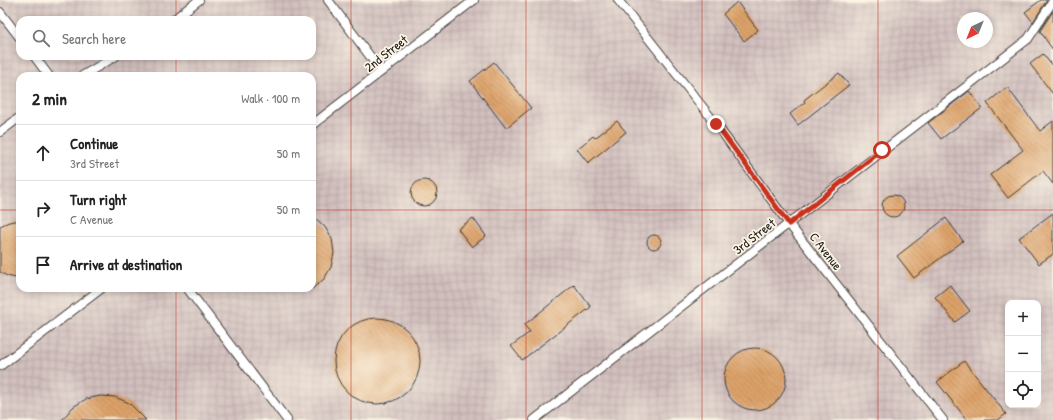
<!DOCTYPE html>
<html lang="en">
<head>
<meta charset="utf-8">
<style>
  :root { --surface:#fff; --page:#f6f6f6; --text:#222; --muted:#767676; --line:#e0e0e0 }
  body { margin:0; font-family:"Patrick Hand",sans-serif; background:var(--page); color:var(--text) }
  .controls { position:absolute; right:12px; bottom:12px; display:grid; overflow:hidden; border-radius:8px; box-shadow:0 2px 6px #0003 }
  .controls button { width:36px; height:36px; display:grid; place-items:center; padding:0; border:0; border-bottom:1px solid var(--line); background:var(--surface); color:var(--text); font:20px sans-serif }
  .compass { position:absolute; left:957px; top:12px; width:36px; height:36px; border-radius:50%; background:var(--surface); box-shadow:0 2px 6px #0003; rotate:223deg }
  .stop { position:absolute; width:12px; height:12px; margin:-9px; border:3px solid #c8321e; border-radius:50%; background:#fff }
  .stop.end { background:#c8321e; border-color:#fff; box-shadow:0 1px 4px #0008 }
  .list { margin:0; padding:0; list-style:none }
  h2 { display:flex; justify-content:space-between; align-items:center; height:52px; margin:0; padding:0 16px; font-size:17px }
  h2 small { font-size:13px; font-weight:400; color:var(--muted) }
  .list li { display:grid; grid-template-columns:26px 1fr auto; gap:12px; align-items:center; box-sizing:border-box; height:56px; padding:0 16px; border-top:1px solid var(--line) }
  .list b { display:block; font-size:15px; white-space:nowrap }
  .list p { margin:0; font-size:13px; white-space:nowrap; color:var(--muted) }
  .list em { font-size:13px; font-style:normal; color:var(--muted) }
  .icon { flex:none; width:22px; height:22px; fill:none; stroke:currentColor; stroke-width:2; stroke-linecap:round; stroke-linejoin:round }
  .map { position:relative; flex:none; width:1053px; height:420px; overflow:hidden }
  .search { position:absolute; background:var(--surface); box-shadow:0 2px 6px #0003; left:16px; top:16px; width:300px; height:44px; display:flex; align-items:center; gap:10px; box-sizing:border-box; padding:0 14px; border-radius:12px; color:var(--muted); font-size:15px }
  .panel { position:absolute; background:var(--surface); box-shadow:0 2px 6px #0003; left:16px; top:72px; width:300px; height:220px; border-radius:12px }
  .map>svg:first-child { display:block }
  .industrial { fill:url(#industrial-grid); fill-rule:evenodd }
  .building { fill:url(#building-back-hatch) }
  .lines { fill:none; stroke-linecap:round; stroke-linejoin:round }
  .lane-casing { stroke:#3d3a37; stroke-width:10 }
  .lane { stroke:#fff; stroke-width:8 }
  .route { stroke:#c8321e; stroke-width:5 }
  .grid { fill:none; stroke:#c8321e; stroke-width:1; stroke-opacity:0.55 }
  .labels { text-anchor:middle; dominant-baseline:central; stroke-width:3.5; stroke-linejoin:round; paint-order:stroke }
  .street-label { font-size:13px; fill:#1c1c1c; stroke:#fcf5e5 }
</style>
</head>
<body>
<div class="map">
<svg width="1053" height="420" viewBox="0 0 1053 420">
  <defs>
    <pattern id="industrial-grid" width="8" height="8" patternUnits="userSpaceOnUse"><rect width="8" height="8" fill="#d1bfbe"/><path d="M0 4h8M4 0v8" fill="none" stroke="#b3a4a3"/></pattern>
    <pattern id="building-back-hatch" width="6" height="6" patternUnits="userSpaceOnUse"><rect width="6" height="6" fill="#dda269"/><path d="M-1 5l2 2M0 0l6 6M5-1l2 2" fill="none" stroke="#b28356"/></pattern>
  </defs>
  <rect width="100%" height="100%" fill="#fcf5e5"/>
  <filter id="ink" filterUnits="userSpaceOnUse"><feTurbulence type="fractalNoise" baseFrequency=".025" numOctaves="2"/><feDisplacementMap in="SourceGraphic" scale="8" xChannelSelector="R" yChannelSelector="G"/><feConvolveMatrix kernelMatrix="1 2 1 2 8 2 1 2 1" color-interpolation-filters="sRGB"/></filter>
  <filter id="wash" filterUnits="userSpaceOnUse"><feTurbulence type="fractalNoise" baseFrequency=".012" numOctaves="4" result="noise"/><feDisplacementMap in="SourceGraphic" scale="16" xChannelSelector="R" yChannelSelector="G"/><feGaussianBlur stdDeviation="0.9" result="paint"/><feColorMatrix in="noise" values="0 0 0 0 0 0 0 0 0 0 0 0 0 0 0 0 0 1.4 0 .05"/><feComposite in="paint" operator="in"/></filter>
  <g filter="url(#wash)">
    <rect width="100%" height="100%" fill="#f6e7ce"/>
    <!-- industrial -->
    <path class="industrial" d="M0,0H1053V420H0ZM963,18H987V42H963ZM20,20H312V56H20ZM20,76H312V288H20ZM1008,303H1038V405H1008Z"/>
    <g id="blocks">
      <!-- building -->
      <g class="building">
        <path d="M1041,0H1047L1033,22L1025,12Z"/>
        <path d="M737,2L758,30L744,41L723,14Z"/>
        <path d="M1053,11V50L1040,31Z"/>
        <path d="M1043,54L1053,67V94L1030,64Z"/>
        <path d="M494,62L531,108L506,128L470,81Z"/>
        <path d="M839,73L849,85L798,125L790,114L805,102L804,100Z"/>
        <path d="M1007,87L1040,131L1053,121V184L1043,171L1008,198L990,175L1023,150L987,103Z"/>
        <path d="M969,91L982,108L941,139L928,123Z"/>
        <path d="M617,121L626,132L588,163L577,149L593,136L595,138Z"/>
        <circle cx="424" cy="193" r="13"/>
        <circle cx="893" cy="206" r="11"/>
        <path d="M1053,213V254L1039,264L1019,238Z"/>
        <path d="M312,215L325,227L332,239L334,253L331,267L324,279L312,289Z"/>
        <path d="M473,218L486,236L472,247L458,229Z"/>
        <path d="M946,218L963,241L914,278L897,256Z"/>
        <path d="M20,220V279L7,276L0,272V226L9,222Z"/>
        <circle cx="654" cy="242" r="7"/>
        <path d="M574,285L591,307L522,360L511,346L530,332L524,325Z"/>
        <path d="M950,285L970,311L955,322L935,297Z"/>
        <circle cx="377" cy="361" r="43"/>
        <circle cx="755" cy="379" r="31"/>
        <path d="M964,361L1006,414L998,420H967L937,382Z"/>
        <path d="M100,396L115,397L129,403L146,420H62L73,407L86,399Z"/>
      </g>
    </g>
  </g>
  <g filter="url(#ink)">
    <use href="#blocks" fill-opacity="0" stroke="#3d3a37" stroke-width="1"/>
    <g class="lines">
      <!-- lane casing -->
      <g class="lane-casing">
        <g id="lane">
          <path d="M328,0L381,71"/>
          <path d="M618,0L716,124L789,224L943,420"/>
          <path d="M0,12L20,38"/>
          <path d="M173,20L199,0"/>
          <path d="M34,56L49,76"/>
          <path d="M82,76L116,56"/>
          <path d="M312,125L474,0"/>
          <path d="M0,132L20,117"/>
          <path d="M187,288L287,420"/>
          <path d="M0,366L102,288"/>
          <path d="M534,420L1028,39L1053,1"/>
        </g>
      </g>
      <!-- lane -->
      <use href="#lane" class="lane"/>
    </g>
  </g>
  <g class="lines" filter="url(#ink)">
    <!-- route -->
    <path class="route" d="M716,124L789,224L882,150"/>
  </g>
  <!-- grid -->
  <path class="grid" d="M176,0V20M351,0V420M526,0V420M702,0V420M878,0V420M176,56V76M0,210H20M312,210H1053M176,288V420"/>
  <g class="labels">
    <!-- street labels -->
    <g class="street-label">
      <text transform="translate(386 53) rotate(-38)">2nd Street</text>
      <text transform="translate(754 236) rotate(-38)">3rd Street</text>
      <text transform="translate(826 251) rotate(52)">C Avenue</text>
    </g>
  </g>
</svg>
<div class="controls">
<button>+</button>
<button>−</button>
<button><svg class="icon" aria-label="locate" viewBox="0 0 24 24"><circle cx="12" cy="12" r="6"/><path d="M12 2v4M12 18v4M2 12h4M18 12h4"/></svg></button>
</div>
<svg class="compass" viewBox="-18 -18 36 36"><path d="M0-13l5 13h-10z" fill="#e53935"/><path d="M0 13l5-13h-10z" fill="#767676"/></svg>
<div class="stop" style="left:882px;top:150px"></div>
<div class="stop end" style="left:716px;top:124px"></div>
<div class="search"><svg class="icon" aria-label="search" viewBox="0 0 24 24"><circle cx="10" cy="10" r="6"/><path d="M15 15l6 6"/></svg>Search here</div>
<section class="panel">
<h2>2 min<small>Walk · 100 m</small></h2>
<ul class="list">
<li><svg class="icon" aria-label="ahead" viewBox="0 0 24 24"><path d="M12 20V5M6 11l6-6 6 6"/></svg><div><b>Continue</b><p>3rd Street</p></div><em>50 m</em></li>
<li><svg class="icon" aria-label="right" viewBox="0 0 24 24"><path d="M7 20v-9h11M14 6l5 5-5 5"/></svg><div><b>Turn right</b><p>C Avenue</p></div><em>50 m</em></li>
<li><svg class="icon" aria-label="arrive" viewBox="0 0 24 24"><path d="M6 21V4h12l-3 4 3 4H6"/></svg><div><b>Arrive at destination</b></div></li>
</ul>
</section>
</div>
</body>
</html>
